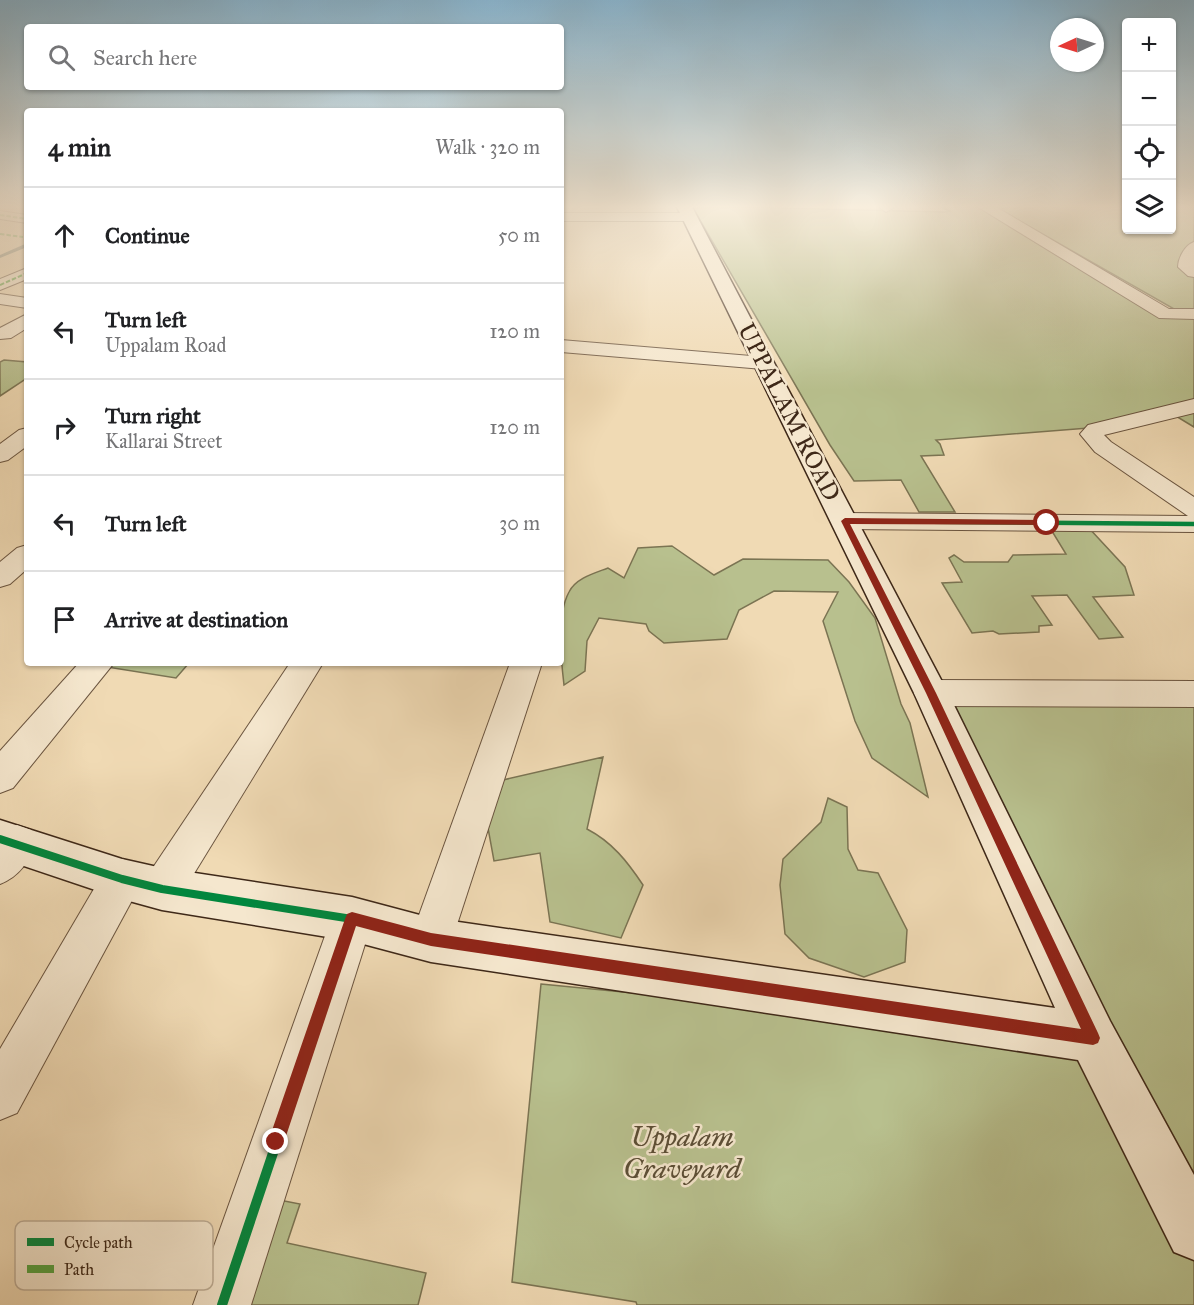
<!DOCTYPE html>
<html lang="en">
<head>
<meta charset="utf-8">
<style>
  :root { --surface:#fff; --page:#f6f6f6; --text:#202124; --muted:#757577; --line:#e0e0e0 }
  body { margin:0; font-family:"IM FELL Great Primer",serif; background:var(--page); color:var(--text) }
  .controls { position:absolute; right:18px; top:18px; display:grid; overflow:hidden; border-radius:6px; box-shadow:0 2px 4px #0004 }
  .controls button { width:54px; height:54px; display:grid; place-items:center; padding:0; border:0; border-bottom:2px solid var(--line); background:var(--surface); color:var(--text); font:30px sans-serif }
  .compass { position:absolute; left:1050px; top:18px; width:54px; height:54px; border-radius:50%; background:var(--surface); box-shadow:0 2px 4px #0004; rotate:266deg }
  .stop { position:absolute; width:18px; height:18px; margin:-14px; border:4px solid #8f2418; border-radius:50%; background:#fff }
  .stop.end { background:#8f2418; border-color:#fff; box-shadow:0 2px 6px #0008 }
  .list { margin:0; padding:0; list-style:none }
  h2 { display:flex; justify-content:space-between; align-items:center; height:78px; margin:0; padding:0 24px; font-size:26px }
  h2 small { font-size:20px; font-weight:400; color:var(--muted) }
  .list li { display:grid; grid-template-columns:39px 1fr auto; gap:18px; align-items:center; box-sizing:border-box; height:96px; padding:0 24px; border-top:2px solid var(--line) }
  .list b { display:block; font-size:22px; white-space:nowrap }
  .list p { margin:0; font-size:20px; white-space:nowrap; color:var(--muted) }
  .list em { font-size:20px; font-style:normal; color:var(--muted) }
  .icon { flex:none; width:33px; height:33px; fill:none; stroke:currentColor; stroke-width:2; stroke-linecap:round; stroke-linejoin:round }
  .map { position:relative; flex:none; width:1194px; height:1305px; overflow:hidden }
  .search { position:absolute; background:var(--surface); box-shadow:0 2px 4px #0004; left:24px; top:24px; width:540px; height:66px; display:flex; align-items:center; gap:15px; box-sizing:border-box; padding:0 21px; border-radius:6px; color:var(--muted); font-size:22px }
  .panel { position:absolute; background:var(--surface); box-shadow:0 2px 4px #0004; left:24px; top:108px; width:540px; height:558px; border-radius:6px }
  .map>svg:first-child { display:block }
  .green { fill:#b8c08e; stroke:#7b7453; stroke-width:1.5 }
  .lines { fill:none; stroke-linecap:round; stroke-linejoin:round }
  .stream { fill:#758073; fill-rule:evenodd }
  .street-casing { stroke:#6a543f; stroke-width:2 }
  .secondary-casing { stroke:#3e2818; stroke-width:3 }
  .street { fill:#f5e7ce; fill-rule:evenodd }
  .secondary { fill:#f5e7ce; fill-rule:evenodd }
  .quiet { stroke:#54a340; stroke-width:2; stroke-dasharray:4.5 2; stroke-linecap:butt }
  .cycleway-far2-casing { stroke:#f5e7ce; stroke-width:8 }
  .cycleway-far1-casing { stroke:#f5e7ce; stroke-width:11 }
  .cycleway-casing { stroke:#f5e7ce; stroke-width:14 }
  .cycleway-far2 { stroke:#00873e; stroke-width:4.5 }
  .cycleway-far1 { stroke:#00873e; stroke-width:8 }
  .cycleway { stroke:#00873e; stroke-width:10 }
  .route { fill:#8f2418 }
  .labels { text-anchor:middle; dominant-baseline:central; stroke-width:5; stroke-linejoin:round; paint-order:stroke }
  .street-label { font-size:24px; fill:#3e2818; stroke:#f5e7ce }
  .near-park-label { font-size:28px; font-style:italic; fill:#5c4e36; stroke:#f5e7ce }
  .key { fill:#f5e7ce; stroke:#beae97; stroke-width:1.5 }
  .key-label { font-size:16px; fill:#3e2818 }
</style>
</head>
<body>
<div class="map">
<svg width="1194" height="1305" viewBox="0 0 1194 1305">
  <rect width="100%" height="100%" fill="#f0dab4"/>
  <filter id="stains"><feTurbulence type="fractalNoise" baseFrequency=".00333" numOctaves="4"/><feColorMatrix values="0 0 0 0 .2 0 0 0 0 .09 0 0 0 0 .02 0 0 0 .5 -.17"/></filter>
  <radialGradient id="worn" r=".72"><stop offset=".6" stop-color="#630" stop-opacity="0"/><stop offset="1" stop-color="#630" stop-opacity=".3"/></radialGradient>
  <!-- green -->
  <g class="green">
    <path d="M743,207L945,212L950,211L941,207H986L1165,314L1194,315V427L1171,413L1114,426L936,440L940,444L944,455L921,456L955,512H919L901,480L854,481L830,445L693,208Z"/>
    <path d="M1126,207V230H1172V207H1194V241L1181,262L1194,274V310L1174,309L997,208Z"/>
    <path d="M4,360L27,362V378L0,396V362Z"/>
    <path d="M1047,523L1087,526L1125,567L1134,595L1093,597L1123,637L1099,639L1067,595L1032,596L1052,625L1039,626V632L999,634L993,631L972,633L942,583L962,582L949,558L954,555L964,562H1008L1013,555L1066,554Z"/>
    <path d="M672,546L714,575L743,559L828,560L849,582L875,618L901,704L910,723L928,797L872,758L855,721L823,621L838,592L774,591L739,610L727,639L664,643L649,631L646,624L599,618L587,641L585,671L564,685C561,659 556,616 569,592C576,578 595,573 608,568L624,578L638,548Z"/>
    <path d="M104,663H189L176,678L101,666Z"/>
    <path d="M931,693L1194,698V1206Z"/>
    <path d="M603,757L587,829C612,842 627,861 643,885L621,938L550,922L540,853L494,861L486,817L503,780Z"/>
    <path d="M828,798L847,807L848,849L858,870L878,873L907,930L905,962L864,977L809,958L785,934L780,885L783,859L821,822Z"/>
    <path d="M541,984L1093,1038L1194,1208V1305H637L636,1302L512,1282Z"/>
    <path d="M264,1197L300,1204L287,1243L426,1273L418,1305H227Z"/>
  </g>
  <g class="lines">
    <!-- stream -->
    <path class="stream" d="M25,244H27V247L0,258V255Z"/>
    <!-- street casing -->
    <g class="street-casing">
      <g id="street">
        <path d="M879,207H893V208L886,212Z"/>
        <path d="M978,207H996L1169,309H1194V319L1159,318Z"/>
        <path d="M0,211L27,215V223L0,219Z"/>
        <path d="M561,213H689L696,217L689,221H561Z"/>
        <path d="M1194,242V277L1188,276L1178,267C1178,258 1185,245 1194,242Z"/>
        <path d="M27,268V279L0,290V279Z"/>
        <path d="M0,294L27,298V308L0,304Z"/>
        <path d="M27,314V328L11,338L0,339V328Z"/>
        <path d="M561,340L763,357L770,359L773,363L770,367L763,369L561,352Z"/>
        <path d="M1194,399V413L1104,435L1111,442L1194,497V532L845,529L836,527L832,521L836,515L845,513L1188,516L1095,452L1080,434L1088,425Z"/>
        <path d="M27,428V446L8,460L0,462V444L19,430Z"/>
        <path d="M27,545V569L10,584L0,587V562L17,548Z"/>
        <path d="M79,663H114L13,788L0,793V751Z"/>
        <path d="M290,663H323L176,903L162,909L148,903L142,889L148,875Z"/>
        <path d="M510,663H542L452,940L446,955L431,961L416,955L410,940Z"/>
        <path d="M931,680L1194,681V707L931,706L919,702L914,693L919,684Z"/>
        <path d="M17,825L31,830L36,843C28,862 20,876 0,884V834L3,830Z"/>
        <path d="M122,859L136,865L142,879L136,893L17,1113L0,1120V1049L108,865Z"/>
        <path d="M352,898L367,904L373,919L251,1305H193L331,919L337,904Z"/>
      </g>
    </g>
    <!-- secondary casing -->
    <g class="secondary-casing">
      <path id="secondary" d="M677,207H692L948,693L1110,1021L1194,1175V1260L1174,1252L1078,1060L431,962L352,941L162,910L122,899L0,858V820L122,859L162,868L352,897L431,918L1055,1008L914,693Z"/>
    </g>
    <!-- street -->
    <use href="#street" class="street"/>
    <!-- secondary -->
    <use href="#secondary" class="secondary"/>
    <!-- quiet -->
    <g class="quiet">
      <path d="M0,215L27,219"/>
      <path d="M0,234L23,237"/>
      <path d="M0,285L27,273"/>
    </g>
    <!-- cycleway-far2 casing -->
    <g class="cycleway-far2-casing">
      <path id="cycleway-far2" d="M845,521L1194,524"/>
    </g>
    <!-- cycleway-far1 casing -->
    <g class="cycleway-far1-casing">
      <g id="cycleway-far1">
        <path d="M0,839L122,879L162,889L352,919L431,940L853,1003"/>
        <path d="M324,1003L352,919"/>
      </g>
    </g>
    <!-- cycleway casing -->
    <g class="cycleway-casing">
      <g id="cycleway">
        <path d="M843,1001L1093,1038"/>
        <path d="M222,1305L324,1001"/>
      </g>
    </g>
    <!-- cycleway-far2 -->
    <use href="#cycleway-far2" class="cycleway-far2"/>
    <!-- cycleway-far1 -->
    <use href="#cycleway-far1" class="cycleway-far1"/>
    <!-- cycleway -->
    <use href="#cycleway" class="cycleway"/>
  </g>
  <!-- sky -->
  <linearGradient id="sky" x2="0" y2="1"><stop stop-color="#89b6d1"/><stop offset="0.53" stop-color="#f8eedd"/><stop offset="1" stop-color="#f8eedd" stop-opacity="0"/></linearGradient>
  <rect width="1194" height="390" fill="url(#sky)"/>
  <!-- route -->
  <path class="route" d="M845,518L1047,520L1051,523L1047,525L850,524L936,693L1098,1033L1100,1038L1098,1043L1093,1045L431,946L356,926L284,1142L281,1148L276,1150L270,1148L268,1142L345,919L347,914L352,912L431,933L1081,1029L926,693L841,521Z"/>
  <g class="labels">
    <!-- street labels -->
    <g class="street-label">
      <text transform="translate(789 412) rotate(63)">UPPALAM ROAD</text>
    </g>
    <!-- near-park labels -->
    <g class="near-park-label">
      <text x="682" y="1136">Uppalam<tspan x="682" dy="32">Graveyard</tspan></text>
    </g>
  </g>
  <!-- legend -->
  <rect x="15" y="1221" width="198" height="69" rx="9" class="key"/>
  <rect x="27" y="1238" width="27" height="8" fill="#00873e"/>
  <rect x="27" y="1265" width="27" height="8" fill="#54a340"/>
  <g class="key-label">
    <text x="64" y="1248">Cycle path</text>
    <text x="64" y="1275">Path</text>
  </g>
  <rect width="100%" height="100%" filter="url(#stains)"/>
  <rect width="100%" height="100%" fill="url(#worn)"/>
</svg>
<div class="controls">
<button>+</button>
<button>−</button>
<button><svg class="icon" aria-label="locate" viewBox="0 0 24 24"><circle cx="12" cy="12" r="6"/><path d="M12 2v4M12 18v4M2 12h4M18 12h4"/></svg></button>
<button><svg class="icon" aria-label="layers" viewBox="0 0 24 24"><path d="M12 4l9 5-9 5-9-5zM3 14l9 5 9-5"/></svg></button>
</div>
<svg class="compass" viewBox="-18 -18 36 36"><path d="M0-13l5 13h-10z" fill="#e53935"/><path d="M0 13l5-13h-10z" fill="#757577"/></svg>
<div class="stop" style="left:1047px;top:523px"></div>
<div class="stop end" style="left:276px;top:1142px"></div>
<div class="search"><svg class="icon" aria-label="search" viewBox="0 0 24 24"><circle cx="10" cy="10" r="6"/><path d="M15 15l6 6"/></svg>Search here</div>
<section class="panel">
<h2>4 min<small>Walk · 320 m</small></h2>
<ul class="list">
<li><svg class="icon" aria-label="ahead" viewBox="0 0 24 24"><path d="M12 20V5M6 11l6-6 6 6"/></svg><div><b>Continue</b></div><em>50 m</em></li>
<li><svg class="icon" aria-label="left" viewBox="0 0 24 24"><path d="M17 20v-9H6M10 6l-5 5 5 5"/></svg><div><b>Turn left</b><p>Uppalam Road</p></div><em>120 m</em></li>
<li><svg class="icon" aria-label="right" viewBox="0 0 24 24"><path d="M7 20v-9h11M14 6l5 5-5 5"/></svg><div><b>Turn right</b><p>Kallarai Street</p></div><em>120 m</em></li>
<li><svg class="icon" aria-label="left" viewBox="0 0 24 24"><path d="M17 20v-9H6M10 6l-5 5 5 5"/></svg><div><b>Turn left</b></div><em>30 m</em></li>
<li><svg class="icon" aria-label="arrive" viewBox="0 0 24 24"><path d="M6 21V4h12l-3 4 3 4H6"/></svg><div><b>Arrive at destination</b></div></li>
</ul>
</section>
</div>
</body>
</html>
